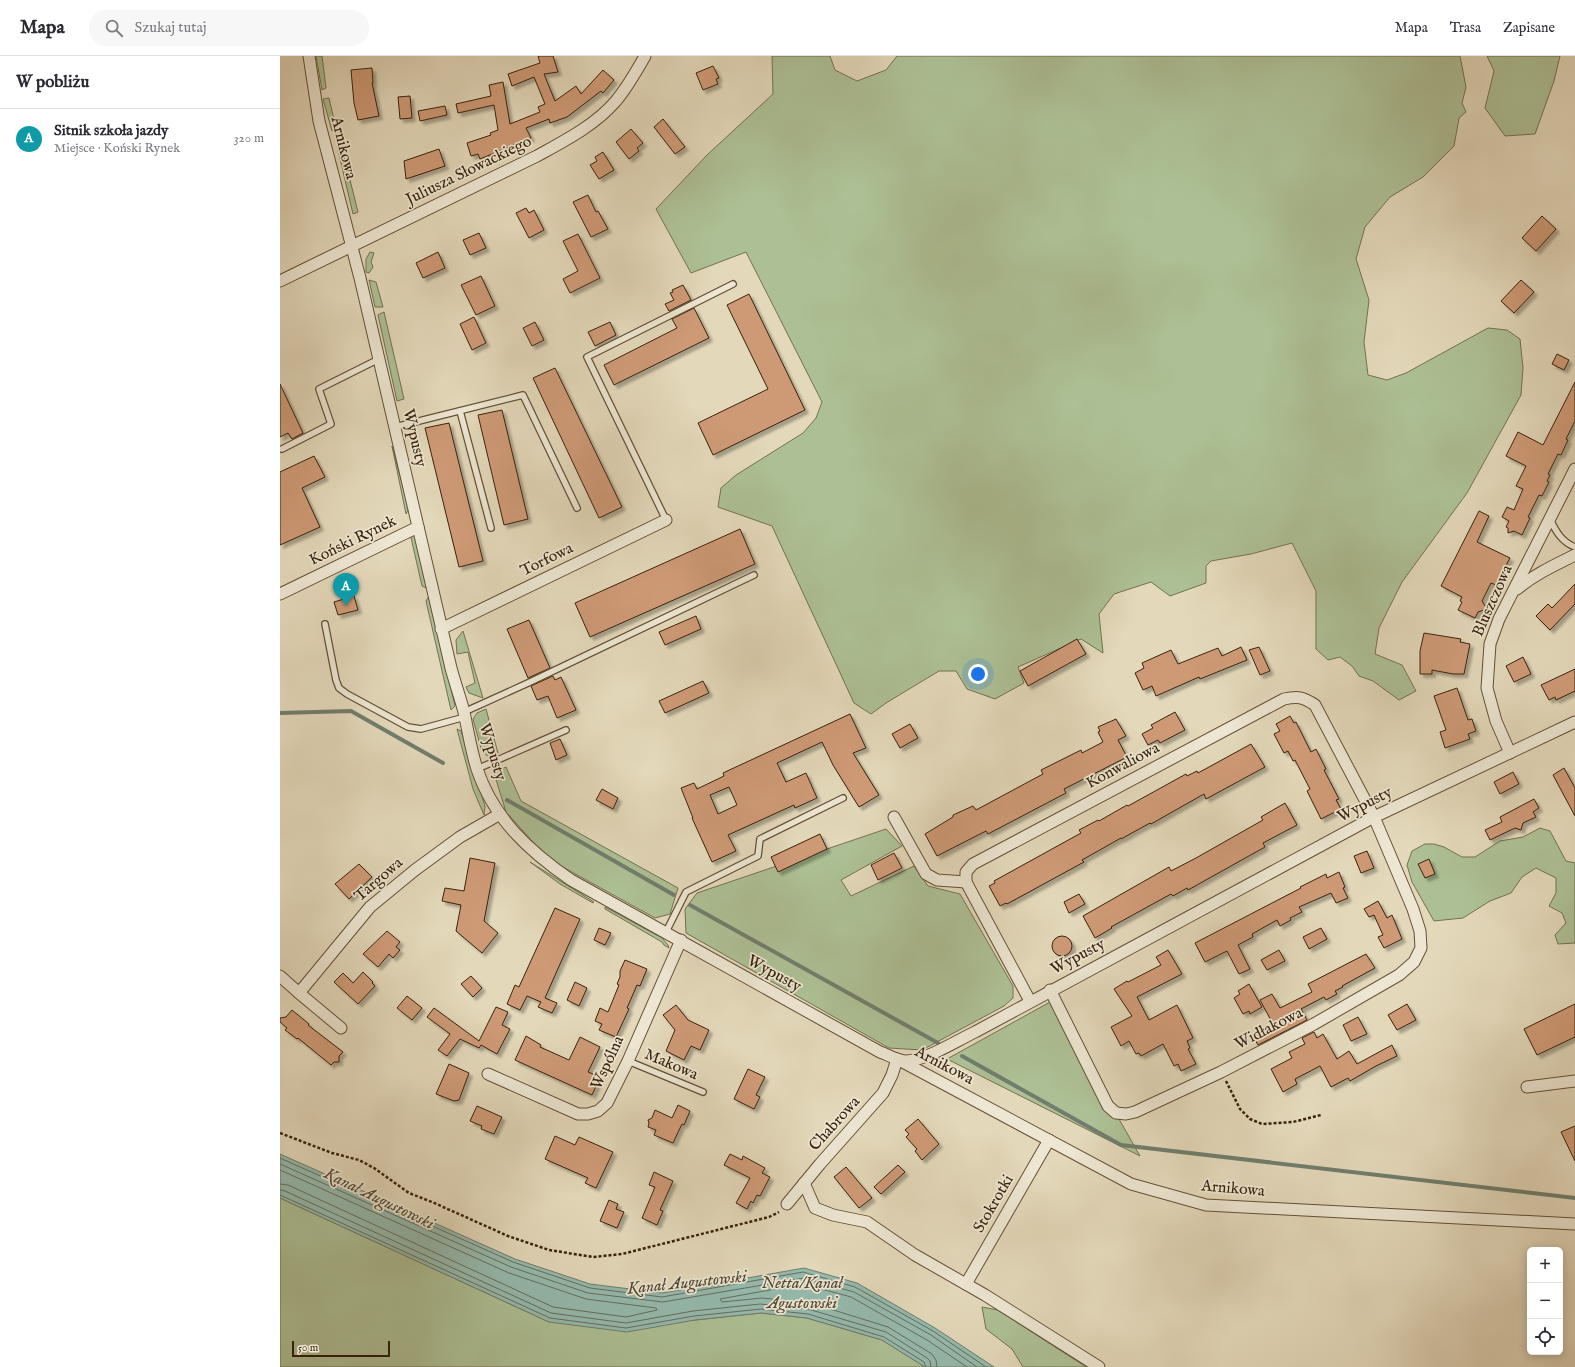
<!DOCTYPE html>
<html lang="pl">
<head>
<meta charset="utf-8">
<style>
  :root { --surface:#fff; --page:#f7f7f7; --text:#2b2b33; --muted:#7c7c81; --line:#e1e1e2; --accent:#8f2418 }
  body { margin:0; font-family:"IM FELL English",serif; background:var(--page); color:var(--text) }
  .controls { position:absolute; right:12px; bottom:12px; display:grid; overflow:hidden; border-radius:6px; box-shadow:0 2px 10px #0003 }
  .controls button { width:36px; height:36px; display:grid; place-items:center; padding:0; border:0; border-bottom:1px solid var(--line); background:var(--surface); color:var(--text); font:20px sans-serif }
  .scale { position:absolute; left:12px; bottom:10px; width:98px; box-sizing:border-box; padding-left:4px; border:2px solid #39230c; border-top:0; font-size:11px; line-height:14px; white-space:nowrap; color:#39230c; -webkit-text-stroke:3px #ede6d2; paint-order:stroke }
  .you { position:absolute; left:698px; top:618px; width:14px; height:14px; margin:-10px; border:3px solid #fff; border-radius:50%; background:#1a73e8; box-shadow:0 0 0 6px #1a73e833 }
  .badge { display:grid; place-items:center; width:26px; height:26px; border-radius:50%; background:var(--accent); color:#fff; font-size:13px; font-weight:700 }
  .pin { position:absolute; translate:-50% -33px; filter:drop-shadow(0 1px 2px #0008) }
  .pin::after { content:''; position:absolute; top:21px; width:14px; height:12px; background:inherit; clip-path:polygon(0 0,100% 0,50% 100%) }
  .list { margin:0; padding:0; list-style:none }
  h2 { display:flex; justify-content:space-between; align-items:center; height:52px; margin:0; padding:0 16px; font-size:17px }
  h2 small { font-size:13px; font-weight:400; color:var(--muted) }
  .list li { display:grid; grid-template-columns:26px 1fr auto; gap:12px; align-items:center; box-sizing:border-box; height:60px; padding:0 16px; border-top:1px solid var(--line) }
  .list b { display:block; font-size:15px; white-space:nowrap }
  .list p { margin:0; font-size:13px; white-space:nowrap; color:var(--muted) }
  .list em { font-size:13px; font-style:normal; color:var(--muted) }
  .icon { flex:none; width:22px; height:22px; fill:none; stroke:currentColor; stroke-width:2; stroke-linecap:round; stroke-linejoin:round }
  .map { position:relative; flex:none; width:1295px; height:1311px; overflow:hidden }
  header { display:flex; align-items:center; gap:24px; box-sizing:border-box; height:56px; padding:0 20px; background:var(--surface); border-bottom:1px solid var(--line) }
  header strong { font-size:19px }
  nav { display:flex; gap:22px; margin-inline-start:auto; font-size:14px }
  .search { width:280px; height:36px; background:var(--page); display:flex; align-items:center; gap:10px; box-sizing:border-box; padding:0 14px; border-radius:22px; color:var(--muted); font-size:15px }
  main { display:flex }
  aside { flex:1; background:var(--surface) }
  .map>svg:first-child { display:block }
  .green { fill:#adc095; stroke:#737250 }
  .water { fill:#95baae; stroke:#707e6d }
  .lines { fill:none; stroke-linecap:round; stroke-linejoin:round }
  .shore { stroke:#676e5d; stroke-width:1 }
  .stream { stroke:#707e6d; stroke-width:4 }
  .building { fill:#ce9a76; stroke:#39230c; fill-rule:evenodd; filter:url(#shadow) }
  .lane-casing { stroke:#645038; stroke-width:8 }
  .street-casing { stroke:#645038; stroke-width:13 }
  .path { stroke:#39230c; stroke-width:2.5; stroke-dasharray:3 2; stroke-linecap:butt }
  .lane { stroke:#ede6d2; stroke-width:5.5 }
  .street { stroke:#ede6d2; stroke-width:11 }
  .labels { text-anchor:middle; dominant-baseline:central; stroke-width:3.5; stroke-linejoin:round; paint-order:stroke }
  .street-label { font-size:16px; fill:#39230c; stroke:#ede6d2 }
  .water-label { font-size:17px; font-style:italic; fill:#504934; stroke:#ede6d2 }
</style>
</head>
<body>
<header>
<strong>Mapa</strong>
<div class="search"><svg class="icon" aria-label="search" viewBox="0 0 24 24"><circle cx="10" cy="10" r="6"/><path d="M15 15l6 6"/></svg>Szukaj tutaj</div>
<nav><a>Mapa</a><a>Trasa</a><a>Zapisane</a></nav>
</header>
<main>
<aside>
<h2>W pobliżu<small></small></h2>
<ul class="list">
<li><span class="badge" style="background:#0f9aa8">A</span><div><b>Sitnik szkoła jazdy</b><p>Miejsce · Koński Rynek</p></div><em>320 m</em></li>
</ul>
</aside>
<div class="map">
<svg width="1295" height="1311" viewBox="0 0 1295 1311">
  <defs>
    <filter id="shadow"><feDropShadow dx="3.5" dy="3.5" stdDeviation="1" flood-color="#0004"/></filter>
  </defs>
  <rect width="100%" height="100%" fill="#e3d8ba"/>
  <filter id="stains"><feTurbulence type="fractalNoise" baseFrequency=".005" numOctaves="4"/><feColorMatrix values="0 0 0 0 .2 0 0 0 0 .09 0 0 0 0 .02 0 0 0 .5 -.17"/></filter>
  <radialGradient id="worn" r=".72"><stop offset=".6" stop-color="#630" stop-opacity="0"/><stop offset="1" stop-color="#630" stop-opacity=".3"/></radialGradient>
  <!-- green -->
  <g class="green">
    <path d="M36,0H42L46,32L42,34Z"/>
    <path d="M492,0H550L555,14L577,25L606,14L617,0H1180L1186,31L1182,47L1186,56L1179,62L1174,90L1143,121L1110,141L1085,171L1076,203L1089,244L1084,286L1088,319L1107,324L1126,317L1208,272L1227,274L1240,283L1243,312L1241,339L1187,437L1122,526L1099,572L1095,598L1122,609L1136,635L1119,644L1093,625L1079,620L1072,610L1060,601L1048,604L1036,593V535L1012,487L971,498L931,505L926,510V527L890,540L871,526L834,538L819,558L823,597L801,583L738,611L744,627L715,643L687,633L676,615H659L606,647L591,658L574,647L492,470L438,451L441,432L456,419L523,377L536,362L542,346L466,196L411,217L376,153L427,99L493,38Z"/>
    <path d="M1207,0H1280L1274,25L1255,78L1225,80L1205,52L1214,15Z"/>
    <path d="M49,42L56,72L52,75L43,43Z"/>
    <path d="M61,88L78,156L73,158L57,90Z"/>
    <path d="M90,196L94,197L91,206L93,211L89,217L86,216V203Z"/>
    <path d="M89,224L96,226L103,251H95Z"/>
    <path d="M104,256L124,343L117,345L98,259Z"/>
    <path d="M112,390L129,453L126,458Z"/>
    <path d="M129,473L134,478L148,533L142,530Z"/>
    <path d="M149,540L175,650L171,654L146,545Z"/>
    <path d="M183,575L203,642L189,637L186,631L195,627L188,596L177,598L176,584Z"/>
    <path d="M206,653L218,697L208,700L202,696L193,663L197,657Z"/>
    <path d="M177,673L181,675L205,750L204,759L193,733Z"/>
    <path d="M226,711L241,745L398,832L390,858L375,862L281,810L261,795L226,756L214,717Z"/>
    <path d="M1260,772L1270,775L1286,805L1295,807V887L1278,888L1275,879L1286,867L1282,857L1269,850L1276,837V822L1256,812L1242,821L1231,837L1210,845L1183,862L1154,865L1132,826L1127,809L1132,795L1145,788H1154L1164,791L1182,801H1195L1220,785L1243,781Z"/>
    <path d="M606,773L622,790L561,824L571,840L634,810L648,830L680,838L733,930V942L724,950L642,994L609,992L406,877L405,853L417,837Z"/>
    <path d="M250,806L314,846L313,847L280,828Z"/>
    <path d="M325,851L382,882L388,889L389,892L384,889L382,886L325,853Z"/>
    <path d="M772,945L860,1100L667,1003Z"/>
    <path d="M0,1142L269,1266L415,1264L481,1257L527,1262L602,1284L645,1311H0Z"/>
    <path d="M702,1251L718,1254L806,1311H743L732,1293L706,1273Z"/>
  </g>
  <!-- water -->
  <path class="water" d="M0,1098L235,1203L310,1228L382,1237L524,1212L577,1227L655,1272L714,1311H645L602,1284L527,1262L481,1257L415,1264L347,1276L269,1266L0,1142Z"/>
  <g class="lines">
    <!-- shore -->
    <g class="shore">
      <path d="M0,1102L233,1206L310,1232L382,1241L523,1216L575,1231L653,1275L706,1311"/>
      <path d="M0,1108L231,1211L308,1237L383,1246L524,1222L574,1236L651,1279L697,1311"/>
      <path d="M0,1114L229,1217L306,1243L376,1252L377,1254L346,1261L273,1251L8,1129L0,1128"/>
      <path d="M0,1134L5,1135L271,1257L346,1267L413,1255L480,1248L528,1253L606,1276L647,1302L650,1305L651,1311"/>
      <path d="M0,1139L270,1262L346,1272L414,1260L481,1253L528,1258L604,1281L644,1306L646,1311"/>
      <path d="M657,1311L656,1304L652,1298L608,1271L531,1247L482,1242L442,1246L440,1243L523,1228L571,1241L647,1284L687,1311"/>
    </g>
    <!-- stream -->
    <g class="stream">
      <path d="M0,657L71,655L163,707"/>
      <path d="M227,744L394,839"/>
      <path d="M410,849L658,987"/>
      <path d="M682,1000L841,1089L1295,1142"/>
    </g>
  </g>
  <!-- building -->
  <g class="building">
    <path d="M258,0H273L278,16L264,18L275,45L296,30L301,38L323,14L334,24L323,37L321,35L287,61L270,67L269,63L246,72L251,82L200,103L198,98L191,100L187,87L211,79L210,77L218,74L214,49L178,57L176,48L211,40L209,29L223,26L230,68L260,56L258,51L265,48L254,21L232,30L228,18L260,7Z"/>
    <path d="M433,10L439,22L436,23L438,28L423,34L416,17Z"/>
    <path d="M92,12L93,27H92L99,60L78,64L74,47L71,14Z"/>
    <path d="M130,40L132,62L120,63L118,41Z"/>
    <path d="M165,50L167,59L140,65L138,55Z"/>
    <path d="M383,63L405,91L395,98L374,71Z"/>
    <path d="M351,73L363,87L357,92L359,95L349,103L336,86Z"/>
    <path d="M159,93L165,110L126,123L124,105Z"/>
    <path d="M323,96L334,114L319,123L310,109L317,105L315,101Z"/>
    <path d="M308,139L316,156L318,155L328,173L311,181L293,146Z"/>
    <path d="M246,152L249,157L254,154L264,174L249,182L236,157Z"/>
    <path d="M1262,160L1276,173L1256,195L1242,182Z"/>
    <path d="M199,177L206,192L190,199L183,184Z"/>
    <path d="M298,178L320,222L290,237L283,223L298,215L283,185Z"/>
    <path d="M158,196L165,212L143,222L136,207Z"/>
    <path d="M201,220L215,250L196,259L181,229Z"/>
    <path d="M1241,224L1254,236L1234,257L1221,245Z"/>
    <path d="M403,229L411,244L389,255L385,248L394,244L390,237L393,236L392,234Z"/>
    <path d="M469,238L525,354L433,399L418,367L488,333L447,249Z"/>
    <path d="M414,252L429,282L334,329L324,309L397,272L392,263Z"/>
    <path d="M194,261L206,287L192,294L180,268Z"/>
    <path d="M255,266L264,284L252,290L243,272Z"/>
    <path d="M330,266L336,279L315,290L308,276Z"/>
    <path d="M1277,298L1289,304L1284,314L1272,308Z"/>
    <path d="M275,312L342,451L319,462L253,322Z"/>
    <path d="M1295,326V365L1286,383L1288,384L1281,399L1278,398L1268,418L1270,419L1267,425L1269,426L1262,440L1259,439L1248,461L1250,462L1242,479L1234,475L1228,477V472L1226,471L1229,465L1222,461L1227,451L1234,454L1243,433L1236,430L1246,410L1226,400L1238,376L1263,389Z"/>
    <path d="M0,328L23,377L12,383L8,377L0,381Z"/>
    <path d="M222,354L248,463L224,469L198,359Z"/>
    <path d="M169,367L203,505L179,511L145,372Z"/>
    <path d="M34,400L45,421L22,432L40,471L0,489V416Z"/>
    <path d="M1199,455L1209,460L1197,486L1230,502L1216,529L1211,527L1202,545L1207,553L1198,556L1195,562L1178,554L1182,546L1180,545L1182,541L1161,530Z"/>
    <path d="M460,473L475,508L310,581L295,547Z"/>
    <path d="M1295,528V548L1270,574L1256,560L1268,548L1272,552Z"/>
    <path d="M74,540L78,554L58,559L54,546Z"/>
    <path d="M416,560L421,573L385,589L379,576Z"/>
    <path d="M249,564L270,612L248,622L227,573Z"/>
    <path d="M1144,577L1181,583L1180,586L1190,588L1184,618H1173L1152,614V618H1140V595Z"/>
    <path d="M797,583L806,598L748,630L740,615Z"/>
    <path d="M961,591L967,604L920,623L919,621L876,640L872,630L863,634L855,617L864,612L862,607L891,594L898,608L938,592L942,600Z"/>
    <path d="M979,591L990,615L980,619L969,594Z"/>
    <path d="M1243,601L1251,618L1234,626L1226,610Z"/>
    <path d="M1295,613V635L1276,644L1275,641L1269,644L1261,629Z"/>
    <path d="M273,620L275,624L281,621L296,654L277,662L268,640L257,644L251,630Z"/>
    <path d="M423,625L429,637L385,657L379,645Z"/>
    <path d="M1177,632L1188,664L1192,663L1196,675L1188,678L1190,683L1165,692L1160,676L1166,674L1154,640Z"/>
    <path d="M895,656L905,674L880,687L878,684L868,689L862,678L873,672L871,669Z"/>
    <path d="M570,658L586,692L573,697L599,739L579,751L553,709L542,686L497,707L506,726L526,717L537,742L515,752L514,749L448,779L456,795L432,806L412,762H413L401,732L414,727L417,733L444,720L443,717ZM449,731L457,749L438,758L430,739Z"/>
    <path d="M1010,660L1014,667L1016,666L1031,696L1036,693L1046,713L1044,714L1059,743L1056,744L1061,753L1041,763L1027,735L1030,733L1015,704L1013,705L1008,695L1004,697L994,678L1000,675L996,668Z"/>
    <path d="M836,663L846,680L838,684L847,701L784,733L786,737L708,778L706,775L657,800L645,778L673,761V759L693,750L696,754L763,718L761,714L801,694L802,697L823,686L818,676L820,675L818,671Z"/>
    <path d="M630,668L638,682L620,692L612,678Z"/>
    <path d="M280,683L287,699L276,704L270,687Z"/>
    <path d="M971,688L985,711L926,743L924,738L871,768L870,767L841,783V782L802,804L804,806L727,848L726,847L720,850L709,830L715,827L714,825L801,777L799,774L818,764L819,765L847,749L848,750L906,718L907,720L917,715L918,717Z"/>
    <path d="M1284,712L1295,732V760L1273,719Z"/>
    <path d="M1233,716L1239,728L1220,738L1214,726Z"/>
    <path d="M322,733L338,742L333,753L316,744Z"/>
    <path d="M1254,743L1259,752L1253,756L1256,761L1243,767L1241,774L1235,772L1210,784L1205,774L1222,766L1220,761Z"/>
    <path d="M1005,747L1017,769L983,787L985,791L908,834L907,832L893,840L891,838L831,871L832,872L815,882L803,860L889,811L891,815L916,802L983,764L981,761Z"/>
    <path d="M540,778L547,793L498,816L491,801Z"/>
    <path d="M1087,795L1094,812L1081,817L1074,800Z"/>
    <path d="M614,797L622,812L598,824L591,809Z"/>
    <path d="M190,802L215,807L204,865L218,877L202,897L176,875L181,849L162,845L165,832L184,835Z"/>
    <path d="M1149,803L1155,818L1145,822L1138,808Z"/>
    <path d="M79,808L92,821L69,843L55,828Z"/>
    <path d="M1059,816L1065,831L1063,832L1068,842L1056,847L1051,837L1042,841L1019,851L1022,856L1010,862L1011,864L1000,870L997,864L972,878L973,881L958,889L970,913L959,918L947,895L925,906L915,887L1021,832L1020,831L1046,818L1047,822Z"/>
    <path d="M799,838L805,848L789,857L784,846Z"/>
    <path d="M1098,845L1107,862L1112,859L1122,883L1104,892L1098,881L1103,879L1094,859L1089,861L1084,853Z"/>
    <path d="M275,852L300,863L265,942L277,947L272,957L258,951L261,946L247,940L240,954L227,948L235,929L239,931Z"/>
    <path d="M319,872L331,877L325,889L314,884Z"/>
    <path d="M1041,872L1047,883L1029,893L1023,881Z"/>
    <path d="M107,875L120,886L116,891L120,894L113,902L109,898L98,911L83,898Z"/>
    <circle cx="782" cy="890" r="10"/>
    <path d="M888,894L902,918L857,941L869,964L897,949L913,982L907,985L910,992L908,993L916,1008L901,1015L898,1008L894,1010L883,988L861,1000L859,997L856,998L849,985L841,990L831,971L852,960L834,933L847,925L848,926L881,909L876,901Z"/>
    <path d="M999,894L1005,905L987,914L981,904Z"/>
    <path d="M1086,898L1095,912L1062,930L1063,931L1055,935L1057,938L1046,944L1044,941L1021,953L1027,964L978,989L972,979L993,968L980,944L992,938L1000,952L1032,936L1028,928Z"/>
    <path d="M345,904L367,913L360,930L357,929L347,952L349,953L336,981L319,974L322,968L315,965L320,952L328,956L339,929L337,928L340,921V915Z"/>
    <path d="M83,916L93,926L92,927L95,930L78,948L54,926L63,917L73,927Z"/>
    <path d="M191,920L202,932L193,941L181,928Z"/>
    <path d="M295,926L307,932L299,950L287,944Z"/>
    <path d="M969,928L982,951L970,958L969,955L963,958L954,942L960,938L958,935Z"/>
    <path d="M127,940L142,952L132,964L117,952Z"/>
    <path d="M1127,948L1136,964L1117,974L1108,959Z"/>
    <path d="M1295,948V981L1257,999L1244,973Z"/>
    <path d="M396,949L408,964L429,974L420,994L411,990L404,1004L386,995L395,974L383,959Z"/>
    <path d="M216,951L228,956L222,969L230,973L217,998L201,989L199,992L180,983L167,1000L158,994L170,978L147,961L154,952L199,985Z"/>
    <path d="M12,954L29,968L28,969L63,996L59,1000V1006H54L51,1009L18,982L17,983L5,974L7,972L0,966V962L6,961Z"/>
    <path d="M1078,961L1087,978L1071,985L1063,969Z"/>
    <path d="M1034,976L1037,982L1043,978L1057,1003L1069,995L1077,1008L1112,989L1117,1000L1096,1010L1070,1025L1068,1022L1051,1031L1040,1010L1015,1023L1017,1028L1003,1036L991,1013L1012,1002L1009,996L1025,988L1022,982Z"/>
    <path d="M246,980L261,989L260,991L289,1004L300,981L320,991L308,1016L320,1021L312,1039L235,1004Z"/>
    <path d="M169,1008L189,1017L179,1044L174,1045L156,1038Z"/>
    <path d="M468,1013L485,1021L476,1039L480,1041L474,1053L454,1043Z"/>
    <path d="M398,1049L410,1055L404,1069L402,1068L393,1087L374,1079L376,1074L368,1071L369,1067L368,1064L372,1062L375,1054L392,1062Z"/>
    <path d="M197,1050L222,1061L214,1078L201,1073L202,1070L190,1065Z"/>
    <path d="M638,1063L659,1088L642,1104L635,1095L637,1093L626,1081L629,1078L625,1074Z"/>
    <path d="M1295,1070V1105L1281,1076Z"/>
    <path d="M275,1080L295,1089L299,1081L333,1096L316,1132L305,1127L308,1122L265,1103Z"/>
    <path d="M450,1098L462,1104L463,1100L485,1112L482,1117L490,1121L480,1140L477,1139L473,1147L471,1145L467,1153L456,1147L470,1122L444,1109Z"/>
    <path d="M618,1109L625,1116L601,1138L594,1131Z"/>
    <path d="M566,1111L592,1142L579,1152L554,1121Z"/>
    <path d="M374,1116L393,1125L380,1154L383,1155L377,1169L362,1162L375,1131L369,1129Z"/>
    <path d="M329,1144L338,1148L336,1153L344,1156L337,1172L320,1165Z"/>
  </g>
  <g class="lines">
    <!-- lane casing -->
    <g class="lane-casing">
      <g id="lane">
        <path d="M180,355L211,472"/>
        <path d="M115,371L243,339L297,452"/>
        <path d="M2,393L51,368L39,333L99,303"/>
        <path d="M1270,463C1276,476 1282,486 1295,491"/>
        <path d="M386,464L307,301L453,228"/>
        <path d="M45,568L56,624L59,632L67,638L128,671L141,673L185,661"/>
        <path d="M184,656L248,627L474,519"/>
        <path d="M197,713L286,674"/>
        <path d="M386,876L406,836L478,800L480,783L563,742"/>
        <path d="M348,1005L423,1036"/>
      </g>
    </g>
    <!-- street casing -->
    <g class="street-casing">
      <g id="street">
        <path d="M29,0L39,65L80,222L171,612C175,627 180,641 184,656C188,675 191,694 197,713C214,763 249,795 291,824L600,996C609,999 617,1005 627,1005C646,1004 676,985 695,976L1094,761L1295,666"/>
        <path d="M0,225L257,100C284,85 314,70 335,46C347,32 356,16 365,0"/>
        <path d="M1237,533C1255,518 1275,509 1295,499"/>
        <path d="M0,538L138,471"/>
        <path d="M161,573L386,464"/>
        <path d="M1230,697L1216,665L1207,632L1210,588L1219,563L1295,413"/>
        <path d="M614,761L646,818L657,824L686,826"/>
        <path d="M0,920L19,937"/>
        <path d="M750,945L686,826V816L693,808L1004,643C1018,640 1023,641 1035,649L1094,761L1133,853L1140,875L1141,892L1134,906L1119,919L1034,968L941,1016L855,1056L846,1058L836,1057L828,1050L770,934"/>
        <path d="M61,972L19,937L90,851L135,814L180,781L220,758"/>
        <path d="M619,1004L851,1128L926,1149L1295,1168"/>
        <path d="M208,1018L298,1058H308L318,1055L327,1047L348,1005L401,884"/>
        <path d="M1247,1031L1295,1025"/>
        <path d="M524,1127L535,1152L553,1159L587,1166L635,1199L705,1239L819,1311"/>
        <path d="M507,1148L540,1108L603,1037L612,1019L617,1003"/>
        <path d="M686,1228L769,1084"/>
      </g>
    </g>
    <!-- path -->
    <g class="path">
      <path d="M946,1025L960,1053L970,1063L982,1068L1013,1066L1041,1059"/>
      <path d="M0,1077L52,1097L79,1104L94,1112L129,1137L152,1146L228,1180L269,1194L313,1201L342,1198L489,1161L499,1156"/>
    </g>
    <!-- lane -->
    <use href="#lane" class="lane"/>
    <!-- street -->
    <use href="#street" class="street"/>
  </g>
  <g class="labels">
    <!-- street labels -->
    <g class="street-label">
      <text transform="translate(63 92) rotate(76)">Arnikowa</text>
      <text transform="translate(189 115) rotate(-26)">Juliusza Słowackiego</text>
      <text transform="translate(134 382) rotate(77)">Wypusty</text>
      <text transform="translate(73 485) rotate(-26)">Koński Rynek</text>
      <text transform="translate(267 504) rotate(-26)">Torfowa</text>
      <text transform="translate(1213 545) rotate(-66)">Bluszczowa</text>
      <text transform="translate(212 696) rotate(73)">Wypusty</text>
      <text transform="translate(843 710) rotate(-28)">Konwaliowa</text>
      <text transform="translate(1085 749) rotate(-27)">Wypusty</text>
      <text transform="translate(99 824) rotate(-41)">Targowa</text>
      <text transform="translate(798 901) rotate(-28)">Wypusty</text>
      <text transform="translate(494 918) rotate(29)">Wypusty</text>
      <text transform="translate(989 973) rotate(-27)">Widłakowa</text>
      <text transform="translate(328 1007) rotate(-65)">Wspólna</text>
      <text transform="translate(391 1009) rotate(23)">Makowa</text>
      <text transform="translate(664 1010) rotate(28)">Arnikowa</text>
      <text transform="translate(555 1068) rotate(-48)">Chabrowa</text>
      <text transform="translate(953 1133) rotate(5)">Arnikowa</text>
      <text transform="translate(714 1148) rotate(-60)">Stokrotki</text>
    </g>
    <!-- water labels -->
    <g class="water-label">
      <text transform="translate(99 1143) rotate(26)">Kanał Augustowski</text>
      <text transform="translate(407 1227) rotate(-6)">Kanał Augustowski</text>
      <text x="522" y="1227">Netta/Kanał<tspan x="522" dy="20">Agustowski</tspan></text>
    </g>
  </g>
  <rect width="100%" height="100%" filter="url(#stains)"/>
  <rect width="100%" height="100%" fill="url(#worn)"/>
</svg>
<div class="controls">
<button>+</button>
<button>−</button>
<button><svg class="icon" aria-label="locate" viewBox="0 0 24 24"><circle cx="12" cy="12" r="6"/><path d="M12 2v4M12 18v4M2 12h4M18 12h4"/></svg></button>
</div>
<div class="scale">50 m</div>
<div class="you"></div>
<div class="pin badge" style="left:66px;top:550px;background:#0f9aa8">A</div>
</div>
</main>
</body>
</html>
